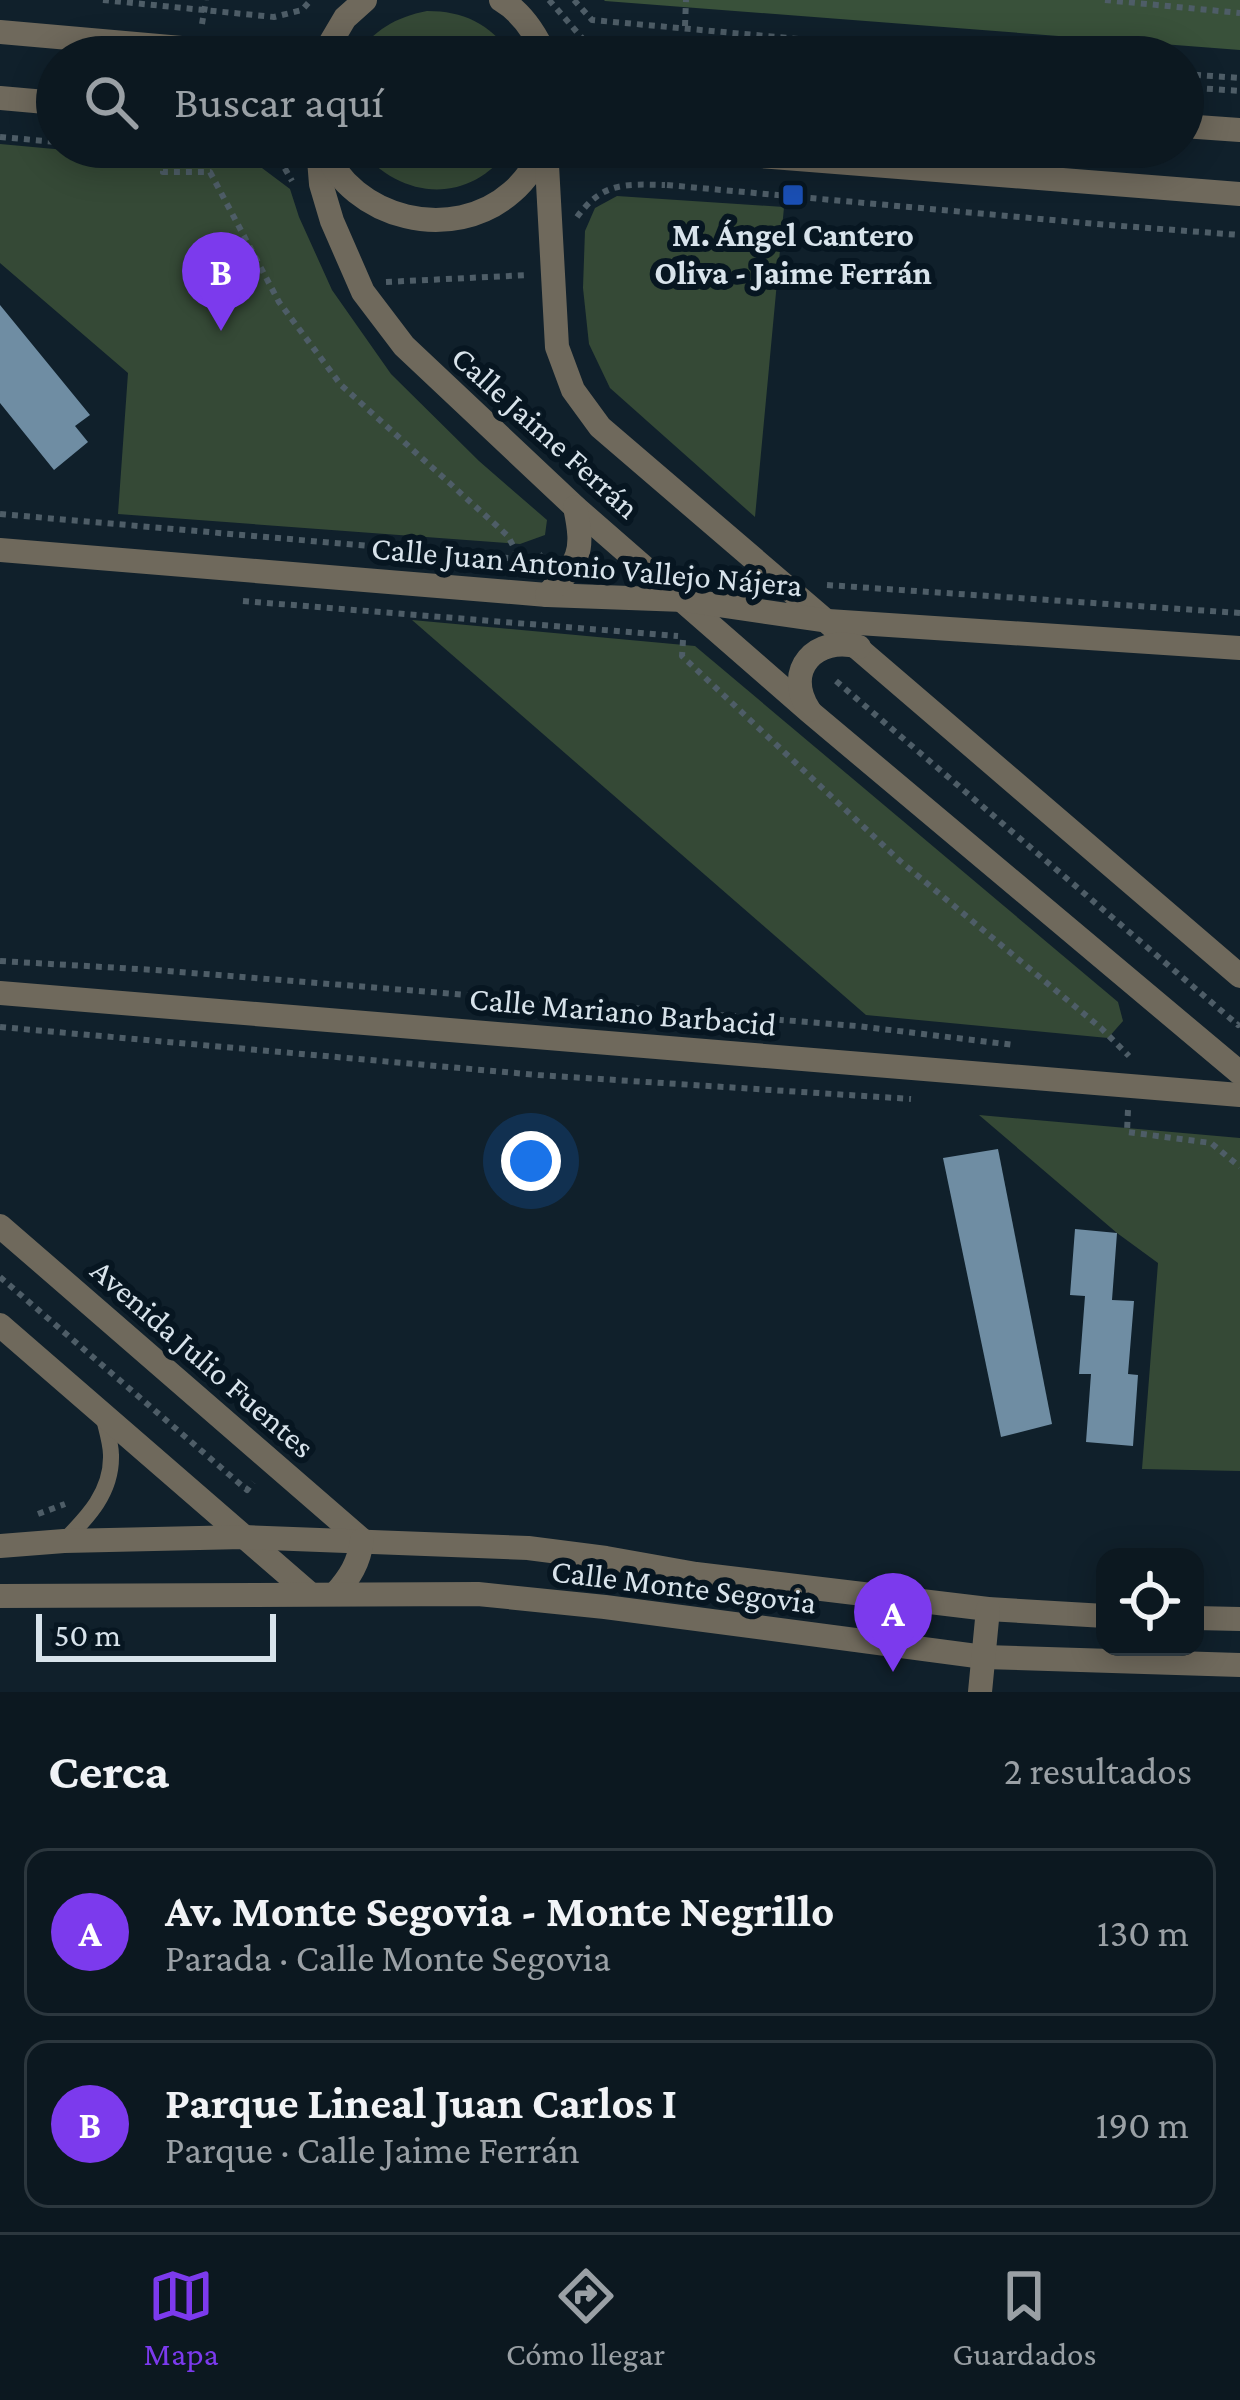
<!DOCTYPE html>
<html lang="es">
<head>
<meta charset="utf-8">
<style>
  :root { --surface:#0c1820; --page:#152129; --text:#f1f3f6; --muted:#9aa0a5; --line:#2c373e; --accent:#7c3aed }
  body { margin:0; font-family:"Crimson Pro",serif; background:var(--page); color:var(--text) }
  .controls { position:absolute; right:36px; bottom:36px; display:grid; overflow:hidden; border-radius:24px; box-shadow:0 6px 30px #0003 }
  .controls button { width:108px; height:108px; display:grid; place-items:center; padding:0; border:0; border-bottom:3px solid var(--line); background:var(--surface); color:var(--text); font:60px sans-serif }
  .scale { position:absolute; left:36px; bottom:30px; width:240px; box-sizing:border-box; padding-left:12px; border:6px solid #d8e3eb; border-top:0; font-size:33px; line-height:42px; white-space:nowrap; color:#d8e3eb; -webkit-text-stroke:9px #071621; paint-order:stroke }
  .you { position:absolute; left:531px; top:1161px; width:42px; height:42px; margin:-30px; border:9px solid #fff; border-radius:50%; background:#1a73e8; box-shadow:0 0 0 18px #1a73e833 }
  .badge { display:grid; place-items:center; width:78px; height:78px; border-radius:50%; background:var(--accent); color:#fff; font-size:39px; font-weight:700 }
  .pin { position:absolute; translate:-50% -99px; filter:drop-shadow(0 3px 6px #0008) }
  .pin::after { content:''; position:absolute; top:63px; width:42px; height:36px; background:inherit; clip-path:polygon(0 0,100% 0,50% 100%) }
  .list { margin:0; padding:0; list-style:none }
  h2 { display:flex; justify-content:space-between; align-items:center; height:156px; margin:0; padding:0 48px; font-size:51px }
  h2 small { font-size:39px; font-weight:400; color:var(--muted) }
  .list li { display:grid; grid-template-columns:78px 1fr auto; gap:36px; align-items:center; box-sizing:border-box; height:168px; margin:0 24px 24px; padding:0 24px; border:3px solid var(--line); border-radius:24px }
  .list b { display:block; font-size:45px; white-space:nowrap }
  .list p { margin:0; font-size:39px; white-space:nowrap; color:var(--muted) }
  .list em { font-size:39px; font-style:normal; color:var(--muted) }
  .icon { flex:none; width:66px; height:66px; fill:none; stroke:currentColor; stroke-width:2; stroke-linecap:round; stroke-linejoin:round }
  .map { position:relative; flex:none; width:1240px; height:1692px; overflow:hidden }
  .search { position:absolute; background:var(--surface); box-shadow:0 6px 30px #0003; left:36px; right:36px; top:36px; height:132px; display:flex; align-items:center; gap:30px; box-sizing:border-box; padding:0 42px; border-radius:66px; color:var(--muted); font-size:45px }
  .sheet { height:540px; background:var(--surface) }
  nav { display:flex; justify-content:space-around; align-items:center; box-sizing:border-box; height:168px; border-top:3px solid var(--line); background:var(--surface); font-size:33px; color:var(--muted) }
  nav a { display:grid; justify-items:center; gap:6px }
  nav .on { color:var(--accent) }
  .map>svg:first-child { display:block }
  .green { fill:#354936 }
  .forest { fill:#39513a }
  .building { fill:#6f8da3 }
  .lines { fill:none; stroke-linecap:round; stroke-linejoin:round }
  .path { stroke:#4e5d67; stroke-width:6; stroke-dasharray:6 6; stroke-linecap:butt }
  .service { stroke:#6f695c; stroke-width:16 }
  .minor { stroke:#6f695c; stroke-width:24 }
  .transit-dot { fill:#1a4fb4; stroke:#071621; stroke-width:4.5 }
  .labels { text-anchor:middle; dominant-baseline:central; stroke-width:12; stroke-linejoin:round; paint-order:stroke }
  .poi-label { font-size:33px; font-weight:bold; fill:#d8e3eb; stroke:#071621 }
  .street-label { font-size:33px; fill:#d8e3eb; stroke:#071621 }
</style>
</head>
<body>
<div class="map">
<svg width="1240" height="1692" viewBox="0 0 1240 1692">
  <rect width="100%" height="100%" fill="#10202b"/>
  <!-- green -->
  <g class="green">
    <path d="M427,11C465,11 492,25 513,57H356C373,30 396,17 427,11Z"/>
    <path d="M0,144L262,168L290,189L299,217L332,290L391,374L479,461L547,520L545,535L520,544L118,514L128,373L0,263Z"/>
    <path d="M358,147H511C470,206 400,201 358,147Z"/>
    <path d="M617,196L784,207L755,517L610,388L589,344L583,288L585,231L595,208Z"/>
    <path d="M412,620L695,646L1118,1002L1123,1021L1108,1038L866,1015Z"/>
    <path d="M979,1115L1240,1138V1471L1142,1469L1158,1263L1117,1233Z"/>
  </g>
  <!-- forest -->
  <path class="forest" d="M604,0H1240V50L605,1Z"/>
  <!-- building -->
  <g class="building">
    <path d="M0,305L90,415L75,426L88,442L54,470L0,403Z"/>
    <path d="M998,1149L1052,1424L1001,1437L943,1158Z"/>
    <path d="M1075,1229L1117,1233L1112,1300L1134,1301L1128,1374L1138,1375L1133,1446L1086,1442L1091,1374H1079L1085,1296L1070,1295Z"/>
  </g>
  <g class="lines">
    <!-- path -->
    <g class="path">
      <path d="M103,0L274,17L302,10L311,0"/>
      <path d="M549,0L583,39L621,46L745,57"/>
      <path d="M574,0L592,20L995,57"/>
      <path d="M1105,0L1240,13"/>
      <path d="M202,24L206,0"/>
      <path d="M685,26L686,0"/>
      <path d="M1183,74L1240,78"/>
      <path d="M1183,87L1240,91"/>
      <path d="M0,137L57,142"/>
      <path d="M120,147L261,157L284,167L292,181"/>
      <path d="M165,147L163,172H210L279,302L341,385L508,536L520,559L519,569"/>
      <path d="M667,185L1096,224L1240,235"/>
      <path d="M577,217C603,182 624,184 665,185"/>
      <path d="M386,282L529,275"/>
      <path d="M0,514L520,559L540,557L546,553"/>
      <path d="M827,585L1240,613"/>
      <path d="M243,601L678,636"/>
      <path d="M683,640L682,656L900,861L1101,1028L1129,1056"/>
      <path d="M836,681L1238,1025L1240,1023"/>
      <path d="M0,961L155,970L857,1026L1014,1045"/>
      <path d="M0,1027L538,1075L911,1099"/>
      <path d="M1128,1110L1127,1132L1211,1143L1240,1167"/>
      <path d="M0,1277L247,1490L253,1482"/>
      <path d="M38,1514L65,1504"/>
    </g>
    <!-- service -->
    <path class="service" d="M64,1541C88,1517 112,1492 111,1455C111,1443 106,1428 103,1415"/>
    <!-- minor -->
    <g class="minor">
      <path d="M501,0C523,13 536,34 546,57"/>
      <path d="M0,32L273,56L324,49"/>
      <path d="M322,57L345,18L365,0"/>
      <path d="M0,98L57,103"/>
      <path d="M1183,126L1240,130"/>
      <path d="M318,147L321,184L332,221L363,292L404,346L575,507L810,712L1240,1073"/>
      <path d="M323,147C352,220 453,244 512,192C527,179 536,164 545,147"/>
      <path d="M546,147L557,347L573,390L600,427L1240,976"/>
      <path d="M647,147L1240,194"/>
      <path d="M0,550L547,595L684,600L828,621L1240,648"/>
      <path d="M547,595C579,561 585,554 575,507"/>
      <path d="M809,710C783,670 816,635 859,647"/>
      <path d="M0,993L1240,1095"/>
      <path d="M0,1226L362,1540"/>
      <path d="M0,1325L309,1593"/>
      <path d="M0,1546L64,1541L244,1537L528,1548L606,1558L696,1574L988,1609L1105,1616"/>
      <path d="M335,1594C350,1577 359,1563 362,1540"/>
      <path d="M0,1596L478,1594L605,1607L984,1657L1240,1665"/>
      <path d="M1195,1618L1240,1619"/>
      <path d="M980,1692L988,1609"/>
    </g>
  </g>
  <!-- markers -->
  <rect class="transit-dot" x="781" y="183" width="24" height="24" rx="6"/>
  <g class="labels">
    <!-- poi labels -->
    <g class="poi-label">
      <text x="793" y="234">M. Ángel Cantero<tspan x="793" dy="38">Oliva - Jaime Ferrán</tspan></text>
    </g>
    <!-- street labels -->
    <g class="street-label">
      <text transform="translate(546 432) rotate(42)">Calle Jaime Ferrán</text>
      <text transform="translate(587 566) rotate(5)">Calle Juan Antonio Vallejo Nájera</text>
      <text transform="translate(623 1011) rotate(5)">Calle Mariano Barbacid</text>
      <text transform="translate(203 1358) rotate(41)">Avenida Julio Fuentes</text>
      <text transform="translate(684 1586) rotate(7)">Calle Monte Segovia</text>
    </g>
  </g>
</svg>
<div class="controls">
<button><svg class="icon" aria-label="locate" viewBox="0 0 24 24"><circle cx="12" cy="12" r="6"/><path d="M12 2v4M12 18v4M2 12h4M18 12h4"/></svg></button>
</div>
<div class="scale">50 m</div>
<div class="you"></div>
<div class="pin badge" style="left:893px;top:1672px">A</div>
<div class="pin badge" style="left:221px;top:331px">B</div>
<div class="search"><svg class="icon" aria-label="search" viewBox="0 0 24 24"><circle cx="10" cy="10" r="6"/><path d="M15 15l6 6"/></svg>Buscar aquí</div>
</div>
<section class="sheet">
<h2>Cerca<small>2 resultados</small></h2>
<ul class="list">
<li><span class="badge">A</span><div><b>Av. Monte Segovia - Monte Negrillo</b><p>Parada · Calle Monte Segovia</p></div><em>130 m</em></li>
<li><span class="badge">B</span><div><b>Parque Lineal Juan Carlos I</b><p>Parque · Calle Jaime Ferrán</p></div><em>190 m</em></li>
</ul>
</section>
<nav>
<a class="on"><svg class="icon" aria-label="map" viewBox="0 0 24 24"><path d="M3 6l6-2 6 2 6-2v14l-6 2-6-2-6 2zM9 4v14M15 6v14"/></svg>Mapa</a>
<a><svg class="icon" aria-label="directions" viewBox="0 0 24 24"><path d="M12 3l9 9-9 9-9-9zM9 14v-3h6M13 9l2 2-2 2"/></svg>Cómo llegar</a>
<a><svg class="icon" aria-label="saved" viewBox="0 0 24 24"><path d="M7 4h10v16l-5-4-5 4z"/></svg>Guardados</a>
</nav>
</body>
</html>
